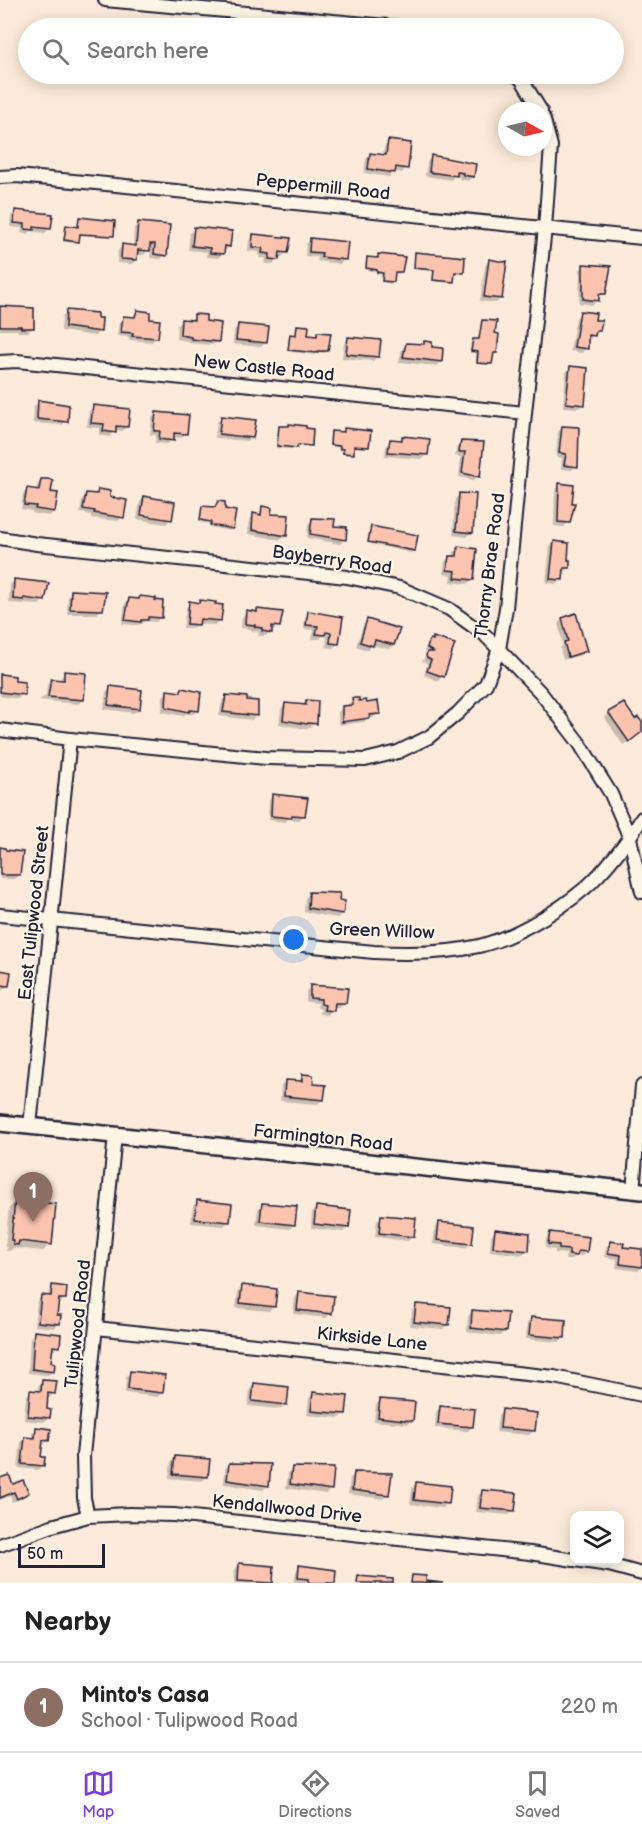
<!DOCTYPE html>
<html lang="en">
<head>
<meta charset="utf-8">
<style>
  :root { --surface:#fff; --page:#f6f6f6; --text:#222; --muted:#767676; --line:#e0e0e0; --accent:#7c3aed }
  body { margin:0; font-family:"Balsamiq Sans",sans-serif; background:var(--page); color:var(--text) }
  .controls { position:absolute; right:18px; bottom:18px; display:grid; overflow:hidden; border-radius:12px; box-shadow:0 3px 15px #0003 }
  .controls button { width:54px; height:54px; display:grid; place-items:center; padding:0; border:0; border-bottom:2px solid var(--line); background:var(--surface); color:var(--text); font:30px sans-serif }
  .compass { position:absolute; left:498px; top:102px; width:54px; height:54px; border-radius:50%; background:var(--surface); box-shadow:0 3px 15px #0003; rotate:98deg }
  .scale { position:absolute; left:18px; bottom:15px; width:87px; box-sizing:border-box; padding-left:6px; border:3px solid #22223b; border-top:0; font-size:16px; line-height:21px; white-space:nowrap; color:#22223b; -webkit-text-stroke:4px #fcf5e5; paint-order:stroke }
  .you { position:absolute; left:294px; top:940px; width:21px; height:21px; margin:-15px; border:4px solid #fff; border-radius:50%; background:#1a73e8; box-shadow:0 0 0 9px #1a73e833 }
  .badge { display:grid; place-items:center; width:39px; height:39px; border-radius:50%; background:var(--accent); color:#fff; font-size:20px; font-weight:700 }
  .pin { position:absolute; translate:-50% -50px; filter:drop-shadow(0 2px 3px #0008) }
  .pin::after { content:''; position:absolute; top:32px; width:21px; height:18px; background:inherit; clip-path:polygon(0 0,100% 0,50% 100%) }
  .list { margin:0; padding:0; list-style:none }
  h2 { display:flex; justify-content:space-between; align-items:center; height:78px; margin:0; padding:0 24px; font-size:26px }
  h2 small { font-size:20px; font-weight:400; color:var(--muted) }
  .list li { display:grid; grid-template-columns:39px 1fr auto; gap:18px; align-items:center; box-sizing:border-box; height:90px; padding:0 24px; border-top:2px solid var(--line) }
  .list b { display:block; font-size:22px; white-space:nowrap }
  .list p { margin:0; font-size:20px; white-space:nowrap; color:var(--muted) }
  .list em { font-size:20px; font-style:normal; color:var(--muted) }
  .icon { flex:none; width:33px; height:33px; fill:none; stroke:currentColor; stroke-width:2; stroke-linecap:round; stroke-linejoin:round }
  .map { position:relative; flex:none; width:642px; height:1583px; overflow:hidden }
  .search { position:absolute; background:var(--surface); box-shadow:0 3px 15px #0003; left:18px; right:18px; top:18px; height:66px; display:flex; align-items:center; gap:15px; box-sizing:border-box; padding:0 21px; border-radius:33px; color:var(--muted); font-size:22px }
  .sheet { height:168px; background:var(--surface) }
  nav { display:flex; justify-content:space-around; align-items:center; box-sizing:border-box; height:84px; border-top:2px solid var(--line); background:var(--surface); font-size:16px; color:var(--muted) }
  nav a { display:grid; justify-items:center; gap:3px }
  nav .on { color:var(--accent) }
  .map>svg:first-child { display:block }
  .shadow { fill:#0003 }
  .building { fill:#fcc4af; stroke:#22223b; stroke-width:1.5 }
  .lines { fill:none; stroke-linecap:round; stroke-linejoin:round }
  .minor-casing { stroke:#22223b; stroke-width:16 }
  .tertiary-casing { stroke:#22223b; stroke-width:20 }
  .minor { stroke:#fcf5e5; stroke-width:12 }
  .tertiary { stroke:#fcf5e5; stroke-width:15 }
  .labels { text-anchor:middle; dominant-baseline:central; stroke-width:4.5; stroke-linejoin:round; paint-order:stroke }
  .street-label { font-size:18px; fill:#22223b; stroke:#fcf5e5 }
</style>
</head>
<body>
<div class="map">
<svg width="642" height="1583" viewBox="0 0 642 1583">
  <rect width="100%" height="100%" fill="#fcebda"/>
  <filter id="ink" filterUnits="userSpaceOnUse"><feTurbulence type="fractalNoise" baseFrequency=".0167" numOctaves="2"/><feDisplacementMap in="SourceGraphic" scale="12" xChannelSelector="R" yChannelSelector="G"/><feConvolveMatrix kernelMatrix="1 2 1 2 8 2 1 2 1" color-interpolation-filters="sRGB"/></filter>
  <g filter="url(#ink)">
    <!-- shadow -->
    <g class="shadow">
      <path d="M389,142L406,168L402,173L394,171L389,177L364,173L366,159L371,154L383,156L384,147Z"/>
      <path d="M432,157L473,176L468,181L459,179L460,177L454,176L451,180L425,176L427,162Z"/>
      <path d="M16,211L50,228L45,233L31,231L28,234L21,233L22,228L10,227L11,216Z"/>
      <path d="M79,218L113,236L111,237L78,235L75,243L63,242L65,229L67,227L76,228Z"/>
      <path d="M139,223L165,255L161,259L150,258L151,247L144,255H136V260L132,264L117,263L118,250L123,246L133,247L134,228Z"/>
      <path d="M195,229L229,246L218,258L206,257L207,252L188,250L190,233Z"/>
      <path d="M254,235L286,253L282,257H278L273,264H265L266,258H259V252L248,251L249,240Z"/>
      <path d="M311,239L345,259L340,264L317,261L318,257L305,256L306,244Z"/>
      <path d="M416,254L462,272L460,274L454,273L451,283L432,281L433,271L413,269Z"/>
      <path d="M379,256L401,272L399,274L394,273L391,284L381,282L382,275L376,274V271L365,270L366,261L368,259H377Z"/>
      <path d="M489,261L501,298L496,303L480,301L485,266Z"/>
      <path d="M584,265L605,293L598,298L593,305L579,303L580,270Z"/>
      <path d="M0,308L32,328L28,332H17L18,330H0Z"/>
      <path d="M67,312L99,331L95,336L61,331L62,316Z"/>
      <path d="M137,312L148,320L156,337L152,342L129,340V337L117,336L119,322L124,317L132,318Z"/>
      <path d="M581,313L594,321L599,330L589,340L587,339L586,348L582,353L570,351L576,318Z"/>
      <path d="M195,315L204,323L218,341L213,345L187,343L188,341L176,339L177,325L182,320H190Z"/>
      <path d="M482,321L494,334L495,352L489,365L476,364V353H470L471,342L478,341Z"/>
      <path d="M239,326L266,342L261,347L233,344L234,330Z"/>
      <path d="M297,327L306,336L316,338L318,334L327,351L325,353L317,352L315,355L287,351L289,337L295,336Z"/>
      <path d="M348,339L378,356L373,361L342,358L344,343Z"/>
      <path d="M424,343L441,361L436,366L399,362L402,349L407,344L422,346Z"/>
      <path d="M571,368L583,404L579,408L563,407L566,372Z"/>
      <path d="M39,402L66,421L62,425L33,423L34,406Z"/>
      <path d="M93,407L127,426L122,431L114,430L110,437L99,435L100,428L87,427L89,411Z"/>
      <path d="M156,413L185,434L181,438L172,437L168,444L155,443L156,435H150L152,418Z"/>
      <path d="M222,418L251,437L247,441L215,438L217,422Z"/>
      <path d="M280,427L310,445L308,447L296,446L294,449L276,448Z"/>
      <path d="M563,427L576,466L572,470L561,469L562,458L556,457L558,432Z"/>
      <path d="M345,430L368,446L366,448L353,447L350,455L342,454V450H338V447L329,446L330,434L332,432L343,433Z"/>
      <path d="M403,438L426,454L422,459L385,456L386,446L391,441H399Z"/>
      <path d="M461,442L478,476L474,480L459,477L461,457L455,456L457,447Z"/>
      <path d="M42,480L49,493L54,512L49,516L32,513V511L21,509L23,494L27,490L36,491L37,485Z"/>
      <path d="M559,486L569,522L564,527L554,526L555,490Z"/>
      <path d="M98,491L108,498L122,517L118,521L91,518V515L80,513L82,499L87,494L94,495Z"/>
      <path d="M460,494L471,532L467,537L453,535L455,499Z"/>
      <path d="M144,498L170,520L166,524L137,519L140,502Z"/>
      <path d="M218,502L224,510L232,529L230,531L210,527V524L199,522L202,507L214,508Z"/>
      <path d="M262,508L286,535L281,540L248,534L249,520L254,515L258,516Z"/>
      <path d="M313,520L333,527L344,540L340,544L307,538L308,524Z"/>
      <path d="M372,527L417,536L413,551L411,553L367,543Z"/>
      <path d="M554,542L568,568L557,584L546,583L550,547Z"/>
      <path d="M459,548L472,579L468,584L451,582L452,575L443,574L445,562L449,557L454,558V552Z"/>
      <path d="M14,581L44,600L39,605L9,603L10,585Z"/>
      <path d="M73,591L102,609L97,614H67L68,596Z"/>
      <path d="M130,599L160,618L156,622L145,621L142,624L135,625L122,624L125,604Z"/>
      <path d="M200,602L219,621L215,625L198,624L193,628H183L186,608L190,603L198,604Z"/>
      <path d="M258,611L279,626L274,630H271L266,636H258L259,632L251,631V629L241,628L242,617L247,612L255,613Z"/>
      <path d="M310,613L341,618L338,643L333,648L326,647L327,637L323,636L320,639H312L314,630L304,629L305,617Z"/>
      <path d="M563,619L586,650L581,655L563,660L560,648L563,645L558,623Z"/>
      <path d="M367,621L393,645L389,649L372,645L367,650L356,646L363,626Z"/>
      <path d="M434,638L443,676L438,681L424,675L427,664L422,661L428,653L424,652L426,646Z"/>
      <path d="M65,673L83,700L78,704L38,700L46,696L47,685L51,680L60,681L61,677Z"/>
      <path d="M0,676L13,682L22,694L18,699L0,696Z"/>
      <path d="M111,688L139,709L134,713L104,709L106,692Z"/>
      <path d="M182,690L198,710L193,714H185L183,716L162,712L163,696L168,692L179,693Z"/>
      <path d="M227,696L246,702L256,715L252,720L219,716L222,701Z"/>
      <path d="M353,700L378,713L373,718H367L364,722L338,725V712L342,708L349,707L348,704Z"/>
      <path d="M306,701L314,723L309,728H301L279,724L281,709L285,704L301,706Z"/>
      <path d="M609,713L642,724V732L623,745L605,718Z"/>
      <path d="M274,795L304,815L299,820L288,819L285,822L268,820L269,800Z"/>
      <path d="M0,849L19,874L14,879H0Z"/>
      <path d="M310,893L337,901L342,914L337,918L304,912L305,898Z"/>
      <path d="M0,972L8,986L3,990H0Z"/>
      <path d="M311,986L345,1003L340,1007H333L328,1015L320,1014L321,1009L317,1008L318,1003L306,1002V991Z"/>
      <path d="M303,1076L323,1099L318,1104L280,1101L281,1086L286,1081L298,1083Z"/>
      <path d="M16,1201L50,1244L43,1251L13,1248L10,1251H6L7,1247H5L9,1208Z"/>
      <path d="M198,1202L229,1221L224,1226L191,1223L193,1206Z"/>
      <path d="M263,1204L294,1224L290,1229L256,1225L258,1209Z"/>
      <path d="M317,1207L348,1227L343,1232L311,1228L312,1212Z"/>
      <path d="M381,1216L412,1236L408,1241L375,1237L377,1221Z"/>
      <path d="M439,1224L471,1243L466,1248L433,1244L435,1228Z"/>
      <path d="M496,1231L527,1250L523,1255L490,1251L491,1235Z"/>
      <path d="M550,1233L586,1251L582,1256L576,1255L571,1260H565L566,1254L555,1253V1250L545,1248L546,1238Z"/>
      <path d="M610,1243L621,1248L642,1251V1267L638,1271L616,1268L617,1259L604,1257L606,1247Z"/>
      <path d="M53,1287L64,1299L60,1303H57L55,1316L59,1323L54,1328L34,1326L37,1301L41,1297H48L49,1291Z"/>
      <path d="M243,1287L274,1306L269,1311L236,1308L238,1291Z"/>
      <path d="M299,1293L331,1313L326,1318L293,1314L295,1298Z"/>
      <path d="M417,1305L448,1325L443,1329L410,1326L412,1310Z"/>
      <path d="M473,1311L504,1331L500,1336L467,1332L468,1316Z"/>
      <path d="M532,1318L563,1338L559,1342L526,1339L527,1323Z"/>
      <path d="M34,1333L58,1346L54,1351L51,1350L50,1363L53,1371L48,1375L28,1373L30,1338Z"/>
      <path d="M131,1373L162,1392L158,1397L125,1393L126,1377Z"/>
      <path d="M43,1381L54,1393L49,1398L47,1397L45,1411L48,1418L44,1422L24,1420L26,1396L31,1391L38,1392V1386Z"/>
      <path d="M254,1385L286,1404L281,1409L248,1406L250,1389Z"/>
      <path d="M314,1394L345,1413L340,1418L307,1415L309,1398Z"/>
      <path d="M380,1400L412,1420L407,1424L374,1421L376,1405Z"/>
      <path d="M441,1407L472,1427L468,1431L435,1428L436,1412Z"/>
      <path d="M502,1411L534,1430L529,1435L496,1432L498,1415Z"/>
      <path d="M37,1429L48,1441L43,1445H41L39,1458L42,1465L38,1470L18,1468L21,1443L25,1438L32,1439V1433Z"/>
      <path d="M176,1457L207,1477L202,1481L169,1478L171,1462Z"/>
      <path d="M230,1464L268,1485L263,1490L224,1484L225,1469Z"/>
      <path d="M292,1468L330,1490L326,1494L286,1488L288,1473Z"/>
      <path d="M355,1474L388,1494L383,1499L348,1494L350,1478Z"/>
      <path d="M0,1480L12,1486L27,1493L22,1498L12,1502L10,1496L0,1500Z"/>
      <path d="M416,1483L447,1503L443,1508L410,1504L412,1488Z"/>
      <path d="M482,1491L513,1511L509,1515L476,1512L478,1496Z"/>
      <path d="M240,1564L273,1568L271,1583H234L235,1569Z"/>
      <path d="M300,1566L333,1583L294,1582L296,1571Z"/>
    </g>
    <!-- building -->
    <g class="building">
      <path d="M388,140L411,143L408,169L396,167L395,173L368,169L370,153L386,155Z"/>
      <path d="M431,155L476,164L474,177L463,175V173L457,172V176L429,172Z"/>
      <path d="M15,210L53,214L51,229L34,227V230L25,229V224L14,223Z"/>
      <path d="M79,217L115,221L114,236L80,234L79,242L64,240L66,225L78,227Z"/>
      <path d="M138,222L170,225L167,256L154,254L155,244H150V251L138,250L137,260L121,259L122,244L136,246Z"/>
      <path d="M194,227L232,231L230,247L225,246L224,254L210,253V248L192,246Z"/>
      <path d="M253,234L291,238L288,253L280,252L279,260L269,259L270,254L262,253L263,248L252,247Z"/>
      <path d="M310,238L348,242L346,260L321,257L322,253L309,252Z"/>
      <path d="M415,252L465,257L464,273L455,272L454,282L433,280L434,270L414,268Z"/>
      <path d="M378,254L405,257L402,272H395L394,282L382,281L383,273L377,272V270L366,268L367,257L378,258Z"/>
      <path d="M489,259L504,262L507,261L502,299L484,297Z"/>
      <path d="M583,264L611,266L606,294H599V301L583,299Z"/>
      <path d="M0,306L34,308V328H21V326H0Z"/>
      <path d="M66,310L97,313V318H102L101,332L65,327Z"/>
      <path d="M137,310L150,312V319L160,320L158,338L132,336L133,333L121,332L123,316L135,317Z"/>
      <path d="M580,311L596,313L595,320H602L600,331H596L595,336L588,335V349L574,347Z"/>
      <path d="M194,314L206,315V321L221,323L219,342L191,339V337L180,335L181,319L194,320Z"/>
      <path d="M482,320L497,321L495,333L499,334L497,353H494L492,364L477,363L478,352L471,351L473,339H479Z"/>
      <path d="M238,324L269,327L267,343L236,340Z"/>
      <path d="M297,325L309,326L308,335L317,336V332L331,333L328,351H318V353L288,350L290,334L296,335Z"/>
      <path d="M348,337L381,340L379,357L346,354Z"/>
      <path d="M424,341L432,342V347L443,348L442,362L403,357L406,343L424,344Z"/>
      <path d="M570,366L588,368L585,405L566,403Z"/>
      <path d="M38,400L69,405L68,422L37,419Z"/>
      <path d="M93,405L130,409L128,427L116,426V433L103,431L104,424L91,423Z"/>
      <path d="M156,412L189,415L187,434L174,433V441L159,439L160,431H154Z"/>
      <path d="M221,416L256,420L253,438L219,434Z"/>
      <path d="M289,424L306,426V428L313,429L312,446L298,445L297,448L277,446L279,426H289Z"/>
      <path d="M562,426L579,427L578,467L564,465L566,454L559,453Z"/>
      <path d="M344,428L371,431L369,447L354,446V454L343,453V449H340V446L330,445L331,431L344,432Z"/>
      <path d="M402,436L430,439L428,455L388,452L390,439L402,440Z"/>
      <path d="M461,441L484,442L480,477L462,473L465,452H459Z"/>
      <path d="M41,479H49L53,481L51,492L58,493L55,512L35,509L36,506L24,505L27,488L39,490Z"/>
      <path d="M559,483L574,485L572,503H575L570,523L558,522Z"/>
      <path d="M98,489L110,491V497L127,500L124,518L94,513L95,511L83,509L86,493L97,494Z"/>
      <path d="M459,493L476,494L473,533L456,531Z"/>
      <path d="M144,496L175,502L172,520L141,515Z"/>
      <path d="M218,501L225,502V509L236,511L233,529L210,525L211,522L200,520L202,506L215,507Z"/>
      <path d="M262,506L272,508L271,514L289,515L287,536L252,530L253,513L261,515Z"/>
      <path d="M312,518L335,519L334,526L347,527L346,540L310,534Z"/>
      <path d="M371,526L418,535L415,551L368,542Z"/>
      <path d="M554,541L569,543L568,560H570V568H564L563,580L550,579Z"/>
      <path d="M458,546L477,549L474,580L455,578L456,571L447,570L449,556H457Z"/>
      <path d="M14,579L49,583L45,601L24,598V600L13,599Z"/>
      <path d="M71,590L106,592L103,610L70,609Z"/>
      <path d="M140,596L156,598L155,600L163,601L162,618L148,617V620H141V622L125,620L129,598L139,599Z"/>
      <path d="M200,600L216,602L215,604L223,605L221,621L200,619L199,625L187,624L189,601L199,603Z"/>
      <path d="M257,609L283,612L280,627L272,626V633L262,631V628L255,627V625L245,624L246,610L257,612Z"/>
      <path d="M308,611L343,617L339,644L330,643L331,633L326,632L325,635L316,634L318,626L306,625Z"/>
      <path d="M576,613L587,651L568,657L564,642L568,641L562,618Z"/>
      <path d="M367,619L400,629L394,645L375,640L373,646L360,642Z"/>
      <path d="M433,637L455,644L444,677L427,671L431,660L427,658L426,656L427,652H433L427,648L430,639L433,640Z"/>
      <path d="M64,671L86,673L84,700L48,697L51,679L64,680Z"/>
      <path d="M0,674L15,676V681L25,682V695L0,692Z"/>
      <path d="M110,686L142,690L140,709L108,705Z"/>
      <path d="M182,688L201,692L199,711L190,710L189,712L166,707L167,690L181,692Z"/>
      <path d="M226,695L247,697V700L258,701V716L223,712Z"/>
      <path d="M352,698H359V701L366,700L367,703L378,701L380,714L369,715L370,718L342,722V706L353,705Z"/>
      <path d="M306,700L318,701L317,724L308,723L307,724L283,720L285,703L306,705Z"/>
      <path d="M624,703L635,719L638,717L642,722V732L629,742L608,712Z"/>
      <path d="M272,794L308,798L305,816L292,815L291,818L271,816Z"/>
      <path d="M0,847L5,848L6,850L23,852L20,875H0Z"/>
      <path d="M309,892L340,893L339,900L345,901L343,914L308,908Z"/>
      <path d="M0,970L11,972L9,986L0,985Z"/>
      <path d="M310,985L348,988L346,1003H335L334,1011L324,1010L325,1005L321,1004V999L310,998Z"/>
      <path d="M302,1074L313,1075L314,1084L326,1085L324,1100L284,1096L285,1080L302,1081Z"/>
      <path d="M36,1196L39,1199V1202L56,1204L52,1245L19,1241L18,1245L13,1244V1240H11L15,1200L31,1201L32,1198Z"/>
      <path d="M197,1200L232,1204L230,1222L195,1219Z"/>
      <path d="M262,1203L297,1206L295,1225L260,1221Z"/>
      <path d="M316,1206L351,1210L349,1228L314,1224Z"/>
      <path d="M381,1215L416,1218L414,1237L379,1233Z"/>
      <path d="M439,1222L474,1226L472,1244L437,1240Z"/>
      <path d="M495,1229L530,1233L529,1251L493,1247Z"/>
      <path d="M550,1232L589,1237L587,1252L578,1251L577,1256L569,1255V1250L559,1249V1245L548,1244Z"/>
      <path d="M610,1241L624,1243L623,1247L642,1249V1267L620,1264L621,1255L608,1253Z"/>
      <path d="M52,1285L67,1287L66,1299H59L57,1315H61L60,1324L38,1322L41,1295L51,1296Z"/>
      <path d="M242,1285L277,1289L275,1307L240,1303Z"/>
      <path d="M299,1292L334,1296L332,1314L297,1310Z"/>
      <path d="M416,1304L451,1307L449,1325L414,1322Z"/>
      <path d="M472,1310L508,1313L506,1332L471,1328Z"/>
      <path d="M531,1317L566,1320L565,1338L529,1335Z"/>
      <path d="M34,1331L61,1334L60,1347L53,1346L51,1362L55,1363L54,1372L32,1369Z"/>
      <path d="M130,1371L165,1375L163,1393L128,1389Z"/>
      <path d="M42,1380L57,1381L55,1394L48,1393L47,1409L51,1410L50,1418L28,1416L30,1390L41,1391Z"/>
      <path d="M254,1383L289,1387L287,1405L252,1401Z"/>
      <path d="M313,1392L348,1396L346,1414L311,1411Z"/>
      <path d="M380,1399L415,1402L413,1421L378,1417Z"/>
      <path d="M440,1406L475,1409L473,1427L438,1424Z"/>
      <path d="M502,1409L537,1413L535,1431L500,1428Z"/>
      <path d="M36,1427L51,1429L49,1441L43,1440L41,1457H45L44,1466L22,1464L25,1437L35,1438Z"/>
      <path d="M175,1456L210,1459L208,1477L173,1474Z"/>
      <path d="M229,1463L271,1464L269,1486L227,1480Z"/>
      <path d="M292,1467L334,1468L332,1490L290,1484Z"/>
      <path d="M354,1472L392,1473L389,1495L352,1490Z"/>
      <path d="M9,1475L13,1484L23,1480L29,1493L17,1499L14,1492L0,1498V1478Z"/>
      <path d="M416,1482L451,1486L449,1504L414,1500Z"/>
      <path d="M482,1490L517,1493L515,1511L480,1508Z"/>
      <path d="M239,1563L274,1566L273,1583L238,1581Z"/>
      <path d="M299,1565L336,1570L335,1583H309V1579L298,1578Z"/>
      <path d="M412,1575L426,1576V1581L443,1583H411Z"/>
      <path d="M358,1576L393,1579V1583H357Z"/>
    </g>
    <g class="lines">
      <!-- minor casing -->
      <g class="minor-casing">
        <g id="minor">
          <path d="M105,0L409,28"/>
          <path d="M515,74L522,80L541,111"/>
          <path d="M0,177L16,176L96,183L642,238"/>
          <path d="M0,362L17,361L525,413"/>
          <path d="M0,538L37,544L347,577L400,588L449,609L485,635L541,693L580,744L611,794L630,838L642,892"/>
          <path d="M0,730L70,739L266,758L365,760L398,752L429,737L458,713L486,684L499,649L506,608L525,413L545,228L551,146L543,117"/>
          <path d="M0,915L374,952C409,954 444,954 479,946C513,938 557,912 584,889C603,873 629,840 642,818"/>
          <path d="M30,1126L70,739"/>
          <path d="M633,1191L642,1086"/>
          <path d="M96,1328L554,1377L642,1395"/>
          <path d="M88,1516L84,1498L83,1456L115,1135"/>
          <path d="M0,1545L52,1526L88,1516L129,1514L174,1515L530,1553L574,1560"/>
          <path d="M575,1560L609,1565L642,1574"/>
        </g>
      </g>
      <!-- tertiary casing -->
      <g class="tertiary-casing">
        <path id="tertiary" d="M0,1123L642,1191"/>
      </g>
      <!-- minor -->
      <use href="#minor" class="minor"/>
      <!-- tertiary -->
      <use href="#tertiary" class="tertiary"/>
    </g>
  </g>
  <g class="labels">
    <!-- street labels -->
    <g class="street-label">
      <text transform="translate(323 187) rotate(6)">Peppermill Road</text>
      <text transform="translate(264 368) rotate(6)">New Castle Road</text>
      <text transform="translate(332 560) rotate(8)">Bayberry Road</text>
      <text transform="translate(490 566) rotate(-83)">Thorny Brae Road</text>
      <text transform="translate(34 913) rotate(-84)">East Tulipwood Street</text>
      <text transform="translate(382 931) rotate(2)">Green Willow</text>
      <text transform="translate(323 1138) rotate(6)">Farmington Road</text>
      <text transform="translate(78 1324) rotate(-84)">Tulipwood Road</text>
      <text transform="translate(372 1339) rotate(6)">Kirkside Lane</text>
      <text transform="translate(287 1509) rotate(6)">Kendallwood Drive</text>
    </g>
  </g>
</svg>
<div class="controls">
<button><svg class="icon" aria-label="layers" viewBox="0 0 24 24"><path d="M12 4l9 5-9 5-9-5zM3 14l9 5 9-5"/></svg></button>
</div>
<svg class="compass" viewBox="-18 -18 36 36"><path d="M0-13l5 13h-10z" fill="#e53935"/><path d="M0 13l5-13h-10z" fill="#767676"/></svg>
<div class="scale">50 m</div>
<div class="you"></div>
<div class="pin badge" style="left:33px;top:1222px;background:#8d6e63">1</div>
<div class="search"><svg class="icon" aria-label="search" viewBox="0 0 24 24"><circle cx="10" cy="10" r="6"/><path d="M15 15l6 6"/></svg>Search here</div>
</div>
<section class="sheet">
<h2>Nearby<small></small></h2>
<ul class="list">
<li><span class="badge" style="background:#8d6e63">1</span><div><b>Minto's Casa</b><p>School · Tulipwood Road</p></div><em>220 m</em></li>
</ul>
</section>
<nav>
<a class="on"><svg class="icon" aria-label="map" viewBox="0 0 24 24"><path d="M3 6l6-2 6 2 6-2v14l-6 2-6-2-6 2zM9 4v14M15 6v14"/></svg>Map</a>
<a><svg class="icon" aria-label="directions" viewBox="0 0 24 24"><path d="M12 3l9 9-9 9-9-9zM9 14v-3h6M13 9l2 2-2 2"/></svg>Directions</a>
<a><svg class="icon" aria-label="saved" viewBox="0 0 24 24"><path d="M7 4h10v16l-5-4-5 4z"/></svg>Saved</a>
</nav>
</body>
</html>
